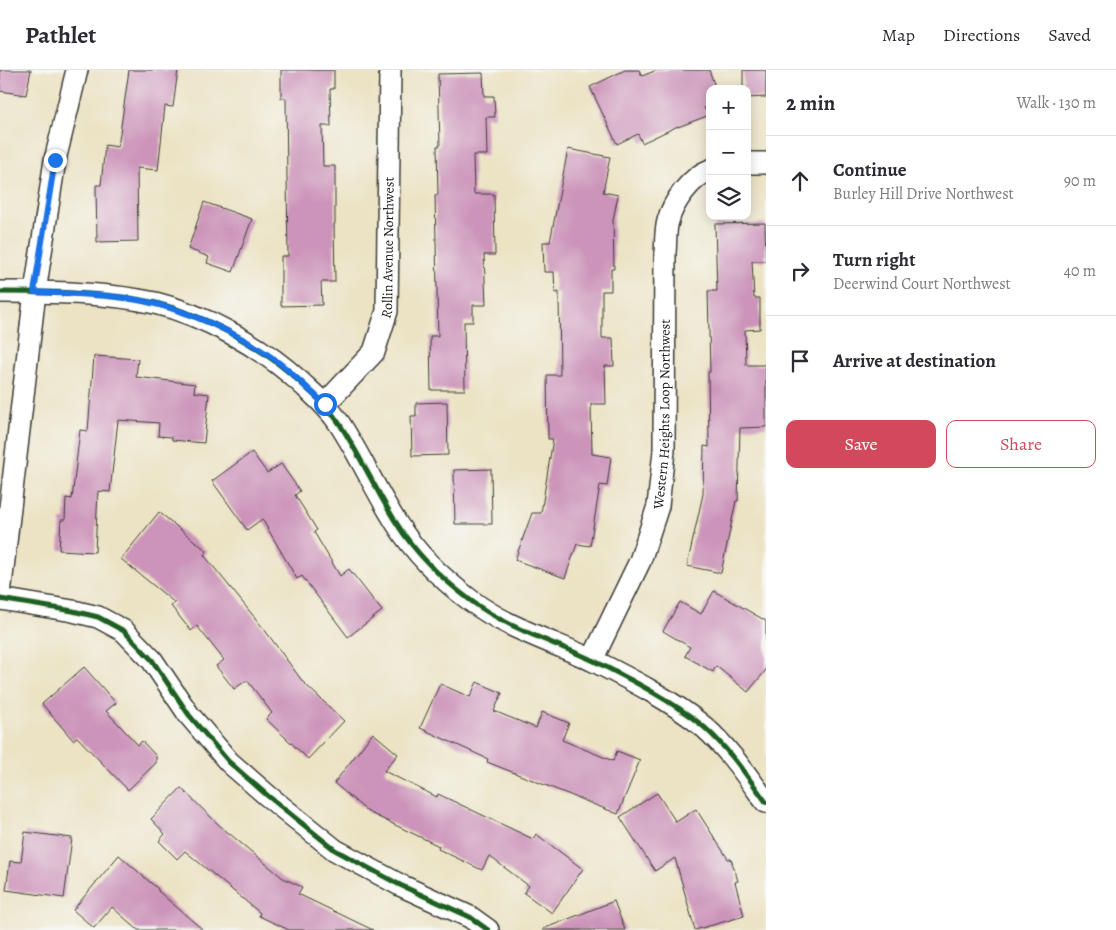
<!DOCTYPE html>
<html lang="en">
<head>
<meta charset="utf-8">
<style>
  :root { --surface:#fff; --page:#f7f7f7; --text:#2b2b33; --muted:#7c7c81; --line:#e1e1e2; --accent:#d1495b }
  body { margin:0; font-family:Alegreya,serif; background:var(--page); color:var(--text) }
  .controls { position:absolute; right:15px; top:15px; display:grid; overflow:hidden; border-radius:10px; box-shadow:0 2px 12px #0003 }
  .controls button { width:45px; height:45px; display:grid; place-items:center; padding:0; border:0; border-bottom:1px solid var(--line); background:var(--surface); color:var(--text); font:25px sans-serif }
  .stop { position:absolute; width:15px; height:15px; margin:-11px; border:4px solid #1a73e8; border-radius:50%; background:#fff }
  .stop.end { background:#1a73e8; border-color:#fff; box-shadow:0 1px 5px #0008 }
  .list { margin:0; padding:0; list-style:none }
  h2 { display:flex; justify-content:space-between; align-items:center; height:65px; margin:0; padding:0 20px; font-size:21px }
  h2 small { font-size:16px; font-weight:400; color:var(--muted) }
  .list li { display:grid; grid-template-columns:32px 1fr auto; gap:15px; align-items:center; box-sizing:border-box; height:90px; padding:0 20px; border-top:1px solid var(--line) }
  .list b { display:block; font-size:19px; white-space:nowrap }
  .list p { margin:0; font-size:16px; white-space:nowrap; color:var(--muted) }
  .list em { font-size:16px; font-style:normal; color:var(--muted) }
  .actions { display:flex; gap:10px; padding:15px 20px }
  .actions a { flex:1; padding:11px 0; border:1px solid var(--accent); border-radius:10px; text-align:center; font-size:18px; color:var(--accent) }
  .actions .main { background:var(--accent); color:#fff }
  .icon { flex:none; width:28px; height:28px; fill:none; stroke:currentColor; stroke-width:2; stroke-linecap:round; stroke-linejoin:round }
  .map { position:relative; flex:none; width:766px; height:860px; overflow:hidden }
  header { display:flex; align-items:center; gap:30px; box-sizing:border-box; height:70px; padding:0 25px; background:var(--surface); border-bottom:1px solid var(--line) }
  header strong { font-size:24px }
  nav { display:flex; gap:28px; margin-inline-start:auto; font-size:18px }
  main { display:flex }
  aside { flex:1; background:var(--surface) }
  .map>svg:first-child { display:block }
  .building { fill:#cc94ba }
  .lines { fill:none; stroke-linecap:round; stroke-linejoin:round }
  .street-casing { stroke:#3b3a35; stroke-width:24 }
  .street { stroke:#fff; stroke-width:21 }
  .cycleway-casing { stroke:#f6f6f2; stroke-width:8 }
  .cycleway { stroke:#1b5e20; stroke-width:5 }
  .route { stroke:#1a73e8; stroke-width:6 }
  .labels { text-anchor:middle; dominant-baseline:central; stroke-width:4; stroke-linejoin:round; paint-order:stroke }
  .street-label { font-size:14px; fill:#1c1c1c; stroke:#f6f6f2 }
</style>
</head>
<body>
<header>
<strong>Pathlet</strong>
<nav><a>Map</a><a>Directions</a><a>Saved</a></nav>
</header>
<main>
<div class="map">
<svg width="766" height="860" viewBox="0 0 766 860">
  <rect width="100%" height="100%" fill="#f6f6f2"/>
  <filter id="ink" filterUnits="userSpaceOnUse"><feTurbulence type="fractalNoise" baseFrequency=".02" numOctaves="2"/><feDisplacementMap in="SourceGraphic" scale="10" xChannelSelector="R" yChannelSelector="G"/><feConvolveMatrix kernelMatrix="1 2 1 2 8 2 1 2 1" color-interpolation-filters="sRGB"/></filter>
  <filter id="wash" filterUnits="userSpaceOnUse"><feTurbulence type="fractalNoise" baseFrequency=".0096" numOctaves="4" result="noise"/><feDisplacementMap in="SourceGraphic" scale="20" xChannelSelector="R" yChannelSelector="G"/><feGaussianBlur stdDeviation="1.12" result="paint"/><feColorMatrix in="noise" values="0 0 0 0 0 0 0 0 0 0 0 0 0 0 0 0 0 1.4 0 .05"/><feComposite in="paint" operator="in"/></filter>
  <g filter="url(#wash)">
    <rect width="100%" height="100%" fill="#ece3c5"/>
    <g id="blocks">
      <!-- building -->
      <g class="building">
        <path d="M0,0H31L26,25L0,21Z"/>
        <path d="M129,0H178L173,37L165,36L158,100L137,98L138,171L97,172L96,115H101L105,75L118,77Z"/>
        <path d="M281,0H334V19H330L331,56H322L323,96H335V154H334L335,212H321L322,235L281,236V186H288L286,28H281Z"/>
        <path d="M625,0H639L642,6L657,0H709L716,19H710V35L704,37L707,46L678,57V56L642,73L638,64L617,74L590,17Z"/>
        <path d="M743,0H766V27L747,28V19H743Z"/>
        <path d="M483,3L484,26H494L495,47H486L487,85H473L474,124H494L495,185H484L486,235H473V252H464L465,320H431L430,266H438L435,125H438L437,76H440L438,4Z"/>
        <path d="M568,79L610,87L603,122L618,125L613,150L614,199H611V221H602V268H613L614,296H605L606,334H591L592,384L611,387L607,416L600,415L590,476L577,474L565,508L515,490L532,443H541L553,369H548L547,305H560L559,222L555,223L554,202H544L543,172H550Z"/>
        <path d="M204,132L252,149L233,202L207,193L209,187L188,179Z"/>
        <path d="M765,153L766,191H752L754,228H760V259L745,260L746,295H766V357L740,358L738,431H736L721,503L687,496L703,424L704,376L709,377L708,302H710L708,221H717L715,154Z"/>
        <path d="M94,286L138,289L136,307L195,314L194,322L209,324L204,373L172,370V367L158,366L159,353L118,350L110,422L98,421L95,482L59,480L61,450H65L66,428L72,429L80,360L88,361Z"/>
        <path d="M447,332L448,385L412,386L411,346H416V333Z"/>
        <path d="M252,382L267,403L281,394L300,421L295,425L317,460L314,462L340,506L349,499L382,541L348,567L302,506L297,509L262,449L247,460L212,411Z"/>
        <path d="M491,399L492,454H455L454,400Z"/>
        <path d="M159,442L207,481L204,485L264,559L303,612L344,651L308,689L266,649L272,643L247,610L234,619L216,596L224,590L197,556L191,561L171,536L175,533L121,489Z"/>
        <path d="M714,521L766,551V600L748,622L716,596L713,602L685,586L690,577L663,561L680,532L701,544Z"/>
        <path d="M84,597L116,633L106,641L138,675L142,671L156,686V693L128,720L77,667L73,670L42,634Z"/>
        <path d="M477,612L502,623L494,641L536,658L542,642L569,653L562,670L613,691L617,681L640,690L618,744L487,692L488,689L420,658L440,614L470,627Z"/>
        <path d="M373,663L398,684L384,701L437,727L438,724L533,769L536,764L583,799L552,843L524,823L529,816L489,786L482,800L438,779L439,776L368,742L334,713Z"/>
        <path d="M181,718L219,755L283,808L302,817L298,824L373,860H289L259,846L260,843L185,781L177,789L159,771L165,764L151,749Z"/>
        <path d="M657,723L676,752L696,739L728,789H731L738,811L735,812L744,846L695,860L675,788L655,801L620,747Z"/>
        <path d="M25,762L72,768L64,828L6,820L10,791L21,792Z"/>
        <path d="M119,785L158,819V821L203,860H138L112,837L94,858L73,840Z"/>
        <path d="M614,831L625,860H543V859Z"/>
      </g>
    </g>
  </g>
  <g filter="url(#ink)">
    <use href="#blocks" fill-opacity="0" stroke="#3b3a35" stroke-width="1"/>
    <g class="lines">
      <!-- street casing -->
      <g class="street-casing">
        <g id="street">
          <path d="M747,93H766"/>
          <path d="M0,222C51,222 104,222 155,233C204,245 261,276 299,311C313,324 328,336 339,353C360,385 376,421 397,454C416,484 442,509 470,530C507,558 551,571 592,590C628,608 673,631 704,657C728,678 747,706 766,732"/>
          <path id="s1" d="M325,334L374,282L387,241L390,0"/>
          <path d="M0,524L35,222L55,90L77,0"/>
          <path d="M0,529L73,541L98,547L124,561L152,590L189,645L229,692L268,726L335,780L400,815L470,847L488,860"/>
          <path id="s2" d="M592,590L640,491L658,436L664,381L665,183C666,173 665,161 668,151C673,132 691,107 710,100"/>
        </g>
      </g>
      <!-- street -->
      <use href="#street" class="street"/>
      <!-- cycleway casing -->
      <g class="cycleway-casing">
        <g id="cycleway">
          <path d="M0,222C51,222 104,222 155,233C204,245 261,276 299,311C313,324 328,336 339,353C360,385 376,421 397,454C416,484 442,509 470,530C507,558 551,571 592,590C628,608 673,631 704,657C728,678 747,706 766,732"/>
          <path d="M0,529L73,541L98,547L124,561L152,590L189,645L229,692L268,726L335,780L400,815L470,847L488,860"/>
        </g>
      </g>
      <!-- cycleway -->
      <use href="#cycleway" class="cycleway"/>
    </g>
  </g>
  <g class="lines" filter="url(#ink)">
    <!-- route -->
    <path class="route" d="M55,90L34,222C75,224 117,224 156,234C197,244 250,269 283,296C297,308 311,322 325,334"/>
  </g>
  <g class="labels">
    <!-- street labels -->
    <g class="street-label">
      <text stroke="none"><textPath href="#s1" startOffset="178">Rollin Avenue Northwest</textPath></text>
      <text stroke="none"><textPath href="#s2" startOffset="260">Western Heights Loop Northwest</textPath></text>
    </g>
  </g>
</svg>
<div class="controls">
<button>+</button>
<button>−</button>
<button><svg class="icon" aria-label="layers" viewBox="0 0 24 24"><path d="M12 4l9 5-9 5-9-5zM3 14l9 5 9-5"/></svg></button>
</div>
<div class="stop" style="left:325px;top:334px"></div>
<div class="stop end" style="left:55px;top:90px"></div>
</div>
<aside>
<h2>2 min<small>Walk · 130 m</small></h2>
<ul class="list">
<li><svg class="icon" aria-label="ahead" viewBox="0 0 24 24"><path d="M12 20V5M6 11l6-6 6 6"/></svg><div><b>Continue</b><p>Burley Hill Drive Northwest</p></div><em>90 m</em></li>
<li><svg class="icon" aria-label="right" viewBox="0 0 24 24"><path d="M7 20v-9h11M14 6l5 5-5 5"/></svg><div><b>Turn right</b><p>Deerwind Court Northwest</p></div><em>40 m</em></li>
<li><svg class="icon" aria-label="arrive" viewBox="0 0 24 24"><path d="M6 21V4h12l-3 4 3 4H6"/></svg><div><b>Arrive at destination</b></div></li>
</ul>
<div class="actions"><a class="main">Save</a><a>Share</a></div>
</aside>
</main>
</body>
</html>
